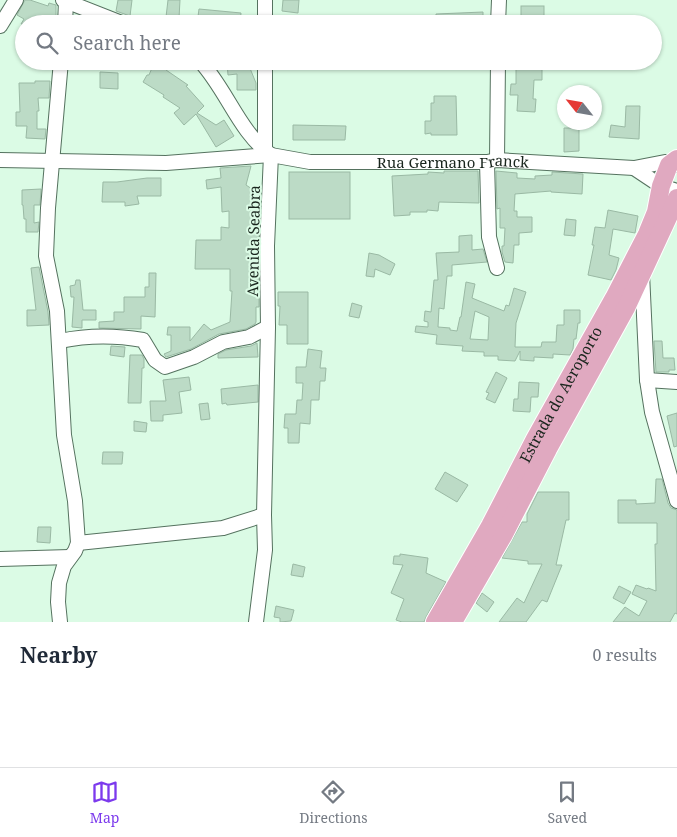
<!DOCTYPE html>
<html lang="en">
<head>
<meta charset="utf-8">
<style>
  :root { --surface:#fff; --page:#f6f6f7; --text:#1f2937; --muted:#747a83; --line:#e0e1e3; --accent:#7c3aed }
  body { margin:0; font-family:"Noto Serif",serif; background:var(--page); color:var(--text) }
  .compass { position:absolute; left:557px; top:85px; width:45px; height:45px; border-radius:50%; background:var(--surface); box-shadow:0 1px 4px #0004; rotate:301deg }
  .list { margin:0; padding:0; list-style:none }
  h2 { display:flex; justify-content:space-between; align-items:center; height:65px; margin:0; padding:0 20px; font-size:21px }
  h2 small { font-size:16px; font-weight:400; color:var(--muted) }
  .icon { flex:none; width:28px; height:28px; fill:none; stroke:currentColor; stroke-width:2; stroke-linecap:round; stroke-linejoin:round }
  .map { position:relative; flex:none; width:677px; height:622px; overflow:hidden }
  .search { position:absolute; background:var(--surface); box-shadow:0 1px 4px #0004; left:15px; right:15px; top:15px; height:55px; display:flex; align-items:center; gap:12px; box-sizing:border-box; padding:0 18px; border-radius:28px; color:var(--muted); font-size:19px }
  .sheet { height:145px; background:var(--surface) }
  nav { display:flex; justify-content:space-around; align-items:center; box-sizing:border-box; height:70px; border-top:1px solid var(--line); background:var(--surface); font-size:14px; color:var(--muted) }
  nav a { display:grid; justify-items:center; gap:2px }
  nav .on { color:var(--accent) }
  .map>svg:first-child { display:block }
  .building { fill:#bcdbc6; stroke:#9ab9a4; fill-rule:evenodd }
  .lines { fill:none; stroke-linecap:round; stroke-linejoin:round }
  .minor-casing { stroke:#55725f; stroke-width:16 }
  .major-casing { stroke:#fff; stroke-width:20 }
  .minor { stroke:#fff; stroke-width:14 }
  .major { stroke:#e0a9c0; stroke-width:18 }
  .labels { text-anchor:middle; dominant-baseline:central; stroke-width:4; stroke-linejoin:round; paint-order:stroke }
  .street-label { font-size:15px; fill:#19251d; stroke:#dbfbe5 }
</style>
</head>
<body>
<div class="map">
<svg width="677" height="622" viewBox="0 0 677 622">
  <rect width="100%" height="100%" fill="#dbfbe5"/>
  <!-- building -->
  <g class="building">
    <path d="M25,0H30L48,6L49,3L56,5V20L52,19L50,24H21L24,19L17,15Z"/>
    <path d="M118,0H132L130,16L116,11Z"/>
    <path d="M168,0H180L179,18L166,17Z"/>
    <path d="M283,0H299L298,13L282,11Z"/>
    <rect x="521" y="6" width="23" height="18"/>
    <path d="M199,9L241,13L240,24H197Z"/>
    <path d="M483,12V24H436V14Z"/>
    <path d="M155,61H162L169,65L166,70L188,85L186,86L204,106L197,113L216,125L224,120L234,136L216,147L196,114L184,125L174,113L180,108L163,97L164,95L143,82L147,75H149Z"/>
    <path d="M247,61L256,83V90H237V74L228,75L227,63Z"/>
    <path d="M516,66H542V80H534L533,99H536L535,112L517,111L518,95H510L511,84H516Z"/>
    <path d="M100,72L118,73V89L100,88Z"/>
    <path d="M35,81H50L49,98H38L39,111H37V129H46L45,139L26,138L27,126H16V112H20L19,83H35Z"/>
    <path d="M434,96H456L457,135H431V133L425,134V121H431V103H434Z"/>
    <path d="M626,106H640L639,139L609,137L611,125L625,127Z"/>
    <path d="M293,125L346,126L345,140H293Z"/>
    <path d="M564,128H579V151L564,152Z"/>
    <path d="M251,166L246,185L252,189V211H259V307H256V322L255,324L246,329L219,334L191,349L166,357L164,354L171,351V335H167L168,327H190V341L204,324L211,330L230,322L232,291H230V269H195L196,240H221V227L229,228V211L222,212L221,187L207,189L206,180L221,178L220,168Z"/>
    <path d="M444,171H478L479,203L439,202L438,211L427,210V212H410V215L394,216L392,176L428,174V172L444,173Z"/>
    <path d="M496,171L517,173V178L535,179V176L552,175V172L583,174L582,194L551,192V191L515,194L514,211H517V217H532V232L519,233V245H514L513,263L505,262L502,252V246H504L505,228H500V208L497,209Z"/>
    <rect x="289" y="172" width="61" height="47"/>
    <path d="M147,178H161V196H137L139,204L125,206V202H102L103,182H117Z"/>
    <path d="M41,189L40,205H34V223L39,222L38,232H26V219H24L23,205H22V190Z"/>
    <path d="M608,210L638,216L635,233L613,229L609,255L619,258L616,270L611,280L588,275L594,245H592L595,227L605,228Z"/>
    <path d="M566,219L576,220L575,236L564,235Z"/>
    <path d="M472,235V250L483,249L487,262L452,265V276H447L444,309L439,308L438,327L450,328V330L457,331L460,317H461L466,282L475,284L472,298L504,311L506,305L509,306L514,288L526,292L516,323L515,347H541L542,342H556L557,325H564V310H580V323H578L576,339H574L573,349L570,355L553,354V358L534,357V361L520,360V351L515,361L498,360V356H484V352L462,351L463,346L436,344L437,335L415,332L416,326L428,327V322L424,321L425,311L431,312L434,280H438L436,253L459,252V236ZM475,311L489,317L488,340L470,339Z"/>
    <path d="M369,253L379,255L395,264L390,275L375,269L374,277L366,276Z"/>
    <path d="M39,267L48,312L49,325L27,326V310H36L31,268Z"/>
    <path d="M149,273H156L155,317L141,316V329L99,328V322L114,321V312H124V297H145V287H149Z"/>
    <path d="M76,280H80L83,310H96V320H82V328L72,327L74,297H71L70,286L75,285Z"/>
    <path d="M278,292H308V344H287V325H279L280,306H278Z"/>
    <path d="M352,303L362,306L359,318L349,316Z"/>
    <path d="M654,341H662L663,358H674L675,370H669V372H656Z"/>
    <path d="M257,343L258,357L218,358V354L226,350L251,346Z"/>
    <path d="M111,346L125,347L124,357L110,355Z"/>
    <path d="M308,349L322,351L320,368H326L325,381H320L319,400H311L310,424L300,423L299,443H288V428H284L285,414H296L297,400H302L303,383H296V367H306Z"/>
    <path d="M130,355H142L144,359V368H142L141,403H128Z"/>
    <path d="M496,372L507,378L495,403L486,399L489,393L486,392Z"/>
    <path d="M189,377L191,390L179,392L182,413L163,415V421H151L150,401H166L163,380Z"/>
    <path d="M519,382L539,383L538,397H531L530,412L513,411L514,399H518Z"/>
    <path d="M258,385V402L227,405L226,403L222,404L221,389Z"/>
    <path d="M208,403L210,419L201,420L199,404Z"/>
    <path d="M677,413V446L674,447L667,416Z"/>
    <path d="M134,421L147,423L146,432L134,431Z"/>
    <path d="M103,452H123L122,464H102Z"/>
    <path d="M445,472L468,485L457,502L435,489Z"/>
    <path d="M656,479H662L668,503L671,508L677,510V614L675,613L670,622H613L625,607L639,616L647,601L632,594L636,585L647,589L648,588L656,591L655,544H657V523H618V500H636V504L655,503Z"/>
    <path d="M538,492H569V520H566L556,565H562L547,602L542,600L526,622H499L517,598L524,603L542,564H528V561L502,558L522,522H527V514Z"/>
    <path d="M38,527H51L50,543L37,542Z"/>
    <path d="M400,554L428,558L426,573L446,582L426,617L424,622H402L396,620L404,599L391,593L403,565L393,564L394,556H400Z"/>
    <path d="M293,564L305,567L303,577L291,575Z"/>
    <path d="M619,586L631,592L624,604L613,598Z"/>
    <path d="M482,593L494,602L487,612L476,603Z"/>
    <path d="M276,606L294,610L291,621L280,622V618L274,617Z"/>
  </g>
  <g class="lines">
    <!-- minor casing -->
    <g class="minor-casing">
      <g id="minor">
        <path d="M63,0L124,24"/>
        <path d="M65,24L66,2"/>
        <path d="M265,24V0"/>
        <path d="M498,24L499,0"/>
        <path d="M0,26L16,0"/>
        <path d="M200,61C227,90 239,132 271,155"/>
        <path d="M265,151V61"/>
        <path id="s1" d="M0,160L166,163L271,155L310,162H487L497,160L634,168L665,162H672L676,165"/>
        <path d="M497,160L498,61"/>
        <path d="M487,162L489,237L497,268"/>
        <path d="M634,168L661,186L677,191"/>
        <path d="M642,273L647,380L652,412L677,501"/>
        <path d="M60,341C88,335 114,335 143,340L155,360L165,367L194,357L223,342L249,337L268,327"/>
        <path d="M647,380L677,382"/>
        <path d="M78,543L223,528L264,515"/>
        <path d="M0,559L70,557"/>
        <path d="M60,622L58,602L59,583L64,566L75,551L78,543L75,501L64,435L57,311L46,256L48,208L61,61"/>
        <path d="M256,622L265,550L264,515L268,327L267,246L271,155"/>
      </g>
    </g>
    <!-- major casing -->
    <g class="major-casing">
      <g id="major">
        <path id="s2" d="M435,622L490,526L535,439L614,298L647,234L656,212L661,186L669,165L677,159"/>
        <path d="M453,622L503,536L548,449L626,308L677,198"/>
      </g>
    </g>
    <!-- minor -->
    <use href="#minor" class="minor"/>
    <!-- major -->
    <use href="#major" class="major"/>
  </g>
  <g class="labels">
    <!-- street labels -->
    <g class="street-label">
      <text stroke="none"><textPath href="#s1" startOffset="454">Rua Germano Franck</textPath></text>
      <text transform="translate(253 241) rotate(-89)">Avenida Seabra</text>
      <text stroke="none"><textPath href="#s2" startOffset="260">Estrada do Aeroporto</textPath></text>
    </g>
  </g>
</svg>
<svg class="compass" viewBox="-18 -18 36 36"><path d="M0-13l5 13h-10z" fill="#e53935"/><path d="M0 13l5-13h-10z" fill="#747a83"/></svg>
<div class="search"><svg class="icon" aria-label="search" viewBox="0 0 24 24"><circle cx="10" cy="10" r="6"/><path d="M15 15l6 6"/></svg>Search here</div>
</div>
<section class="sheet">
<h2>Nearby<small>0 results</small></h2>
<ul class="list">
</ul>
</section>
<nav>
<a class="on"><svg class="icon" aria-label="map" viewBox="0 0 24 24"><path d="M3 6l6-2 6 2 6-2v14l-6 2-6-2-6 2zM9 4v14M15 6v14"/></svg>Map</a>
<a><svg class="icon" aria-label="directions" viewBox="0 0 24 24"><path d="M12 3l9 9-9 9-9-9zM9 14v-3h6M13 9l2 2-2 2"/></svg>Directions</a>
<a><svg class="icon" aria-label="saved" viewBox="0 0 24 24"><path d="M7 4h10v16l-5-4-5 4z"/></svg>Saved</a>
</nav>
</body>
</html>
